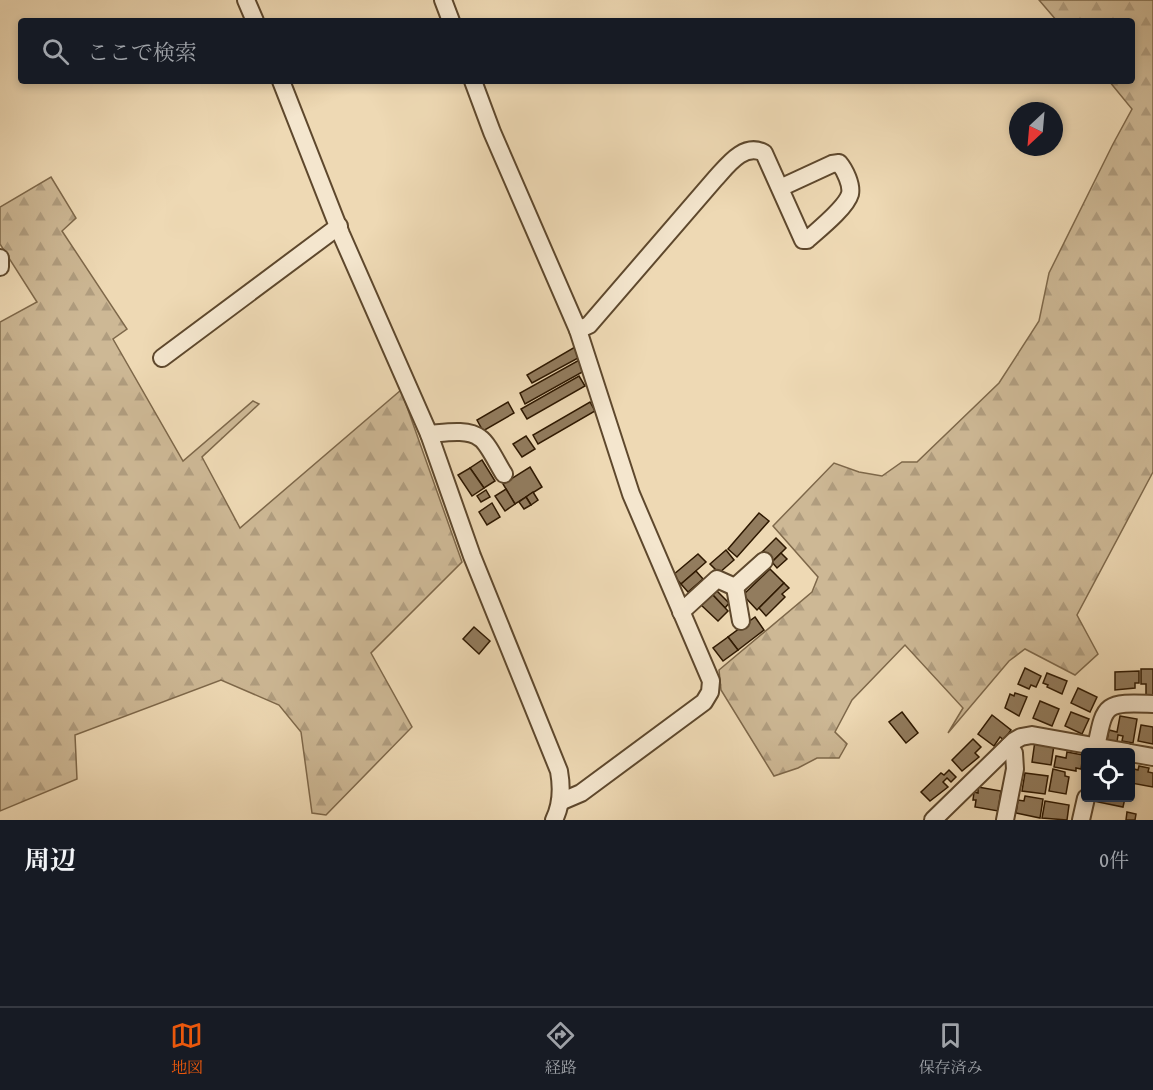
<!DOCTYPE html>
<html lang="ja">
<head>
<meta charset="utf-8">
<style>
  :root { --surface:#171b24; --page:#242831; --text:#f1f3f6; --muted:#9ea1a6; --line:#363941; --accent:#ea580c }
  body { margin:0; font-family:"Gentium Book Plus","Noto Serif JP",serif; background:var(--page); color:var(--text) }
  .controls { position:absolute; right:18px; bottom:18px; display:grid; overflow:hidden; border-radius:6px; box-shadow:0 3px 9px #0003 }
  .controls button { width:54px; height:54px; display:grid; place-items:center; padding:0; border:0; border-bottom:2px solid var(--line); background:var(--surface); color:var(--text); font:30px sans-serif }
  .compass { position:absolute; left:1009px; top:102px; width:54px; height:54px; border-radius:50%; background:var(--surface); box-shadow:0 3px 9px #0003; rotate:206deg }
  .list { margin:0; padding:0; list-style:none }
  h2 { display:flex; justify-content:space-between; align-items:center; height:78px; margin:0; padding:0 24px; font-size:26px }
  h2 small { font-size:20px; font-weight:400; color:var(--muted) }
  .icon { flex:none; width:33px; height:33px; fill:none; stroke:currentColor; stroke-width:2; stroke-linecap:round; stroke-linejoin:round }
  .map { position:relative; flex:none; width:1153px; height:820px; overflow:hidden }
  .search { position:absolute; background:var(--surface); box-shadow:0 3px 9px #0003; left:18px; right:18px; top:18px; height:66px; display:flex; align-items:center; gap:15px; box-sizing:border-box; padding:0 21px; border-radius:6px; color:var(--muted); font-size:22px }
  .sheet { height:186px; background:var(--surface) }
  nav { display:flex; justify-content:space-around; align-items:center; box-sizing:border-box; height:84px; border-top:2px solid var(--line); background:var(--surface); font-size:16px; color:var(--muted) }
  nav a { display:grid; justify-items:center; gap:3px }
  nav .on { color:var(--accent) }
  .map>svg:first-child { display:block }
  .forest { fill:url(#forest-firs); stroke:#7e684a; stroke-width:1.5 }
  .building { fill:#927c5e; stroke:#2e1800; stroke-width:1.5 }
  .lines { fill:none; stroke-linecap:round; stroke-linejoin:round }
  .minor-casing { stroke:#5e482d; stroke-width:20 }
  .minor { stroke:#f4e6ce; stroke-width:16 }
</style>
</head>
<body>
<div class="map">
<svg width="1153" height="820" viewBox="0 0 1153 820">
  <defs>
    <pattern id="forest-firs" width="22" height="20" patternUnits="userSpaceOnUse" patternTransform="scale(1.5)"><rect width="22" height="20" fill="#cdb895"/><path d="M5 1l3.5 6h-7zM16 11l3.5 6h-7z" fill="#b09d7f"/></pattern>
  </defs>
  <rect width="100%" height="100%" fill="#eed9b4"/>
  <filter id="stains"><feTurbulence type="fractalNoise" baseFrequency=".00333" numOctaves="4"/><feColorMatrix values="0 0 0 0 .2 0 0 0 0 .09 0 0 0 0 .02 0 0 0 .5 -.17"/></filter>
  <radialGradient id="worn" r=".72"><stop offset=".6" stop-color="#630" stop-opacity="0"/><stop offset="1" stop-color="#630" stop-opacity=".3"/></radialGradient>
  <!-- forest -->
  <g class="forest">
    <path d="M1039,0H1153V472L1077,615L1098,654L1075,675L1025,649L1009,661L948,733L963,708L905,645L852,700L835,732L847,744L839,758H817L798,768L774,776L721,690L719,670L812,592L818,577L773,526L834,463L859,472L882,476L902,462H917L999,383L1039,321L1049,273L1113,144L1132,109L1109,81H1132V21H1057Z"/>
    <path d="M51,177L76,218L62,231L127,329L113,339L183,461L253,401L259,404L202,457L240,528L401,390L462,562L371,653L412,727L326,815L312,813L301,732L279,705L221,680L75,735L77,779L0,811V322L37,302L0,244V207Z"/>
  </g>
  <!-- building -->
  <g class="building">
    <path d="M575,347L580,357L532,383L527,375Z"/>
    <path d="M581,359L586,370L525,404L520,393Z"/>
    <path d="M579,376L585,386L527,419L521,409Z"/>
    <path d="M508,402L514,413L483,431L477,420Z"/>
    <path d="M590,402L595,411L538,444L533,435Z"/>
    <path d="M526,436L535,449L522,457L513,444Z"/>
    <path d="M482,460L495,481L484,488L470,468Z"/>
    <path d="M530,467L542,487L515,504L503,484Z"/>
    <path d="M470,468L484,488L472,496L458,475Z"/>
    <path d="M506,489L515,504L505,511L495,496Z"/>
    <path d="M486,490L490,497L481,502L477,496Z"/>
    <path d="M533,492L538,500L531,505L526,497Z"/>
    <path d="M526,497L531,505L524,509L519,502Z"/>
    <path d="M492,503L500,517L487,525L479,512Z"/>
    <path d="M759,513L769,521L737,557L728,549Z"/>
    <path d="M776,538L786,548L772,562L762,552Z"/>
    <path d="M726,550L734,560L719,573L710,564Z"/>
    <path d="M781,553L787,559L777,568L772,562Z"/>
    <path d="M698,554L706,562L681,584L673,575Z"/>
    <path d="M770,569L784,583L757,610L743,595Z"/>
    <path d="M696,571L703,579L688,592L681,584Z"/>
    <path d="M784,583L789,588L782,594L785,597L766,616L759,608Z"/>
    <path d="M715,589L729,603L725,608L711,593Z"/>
    <path d="M711,593L728,611L718,621L700,604Z"/>
    <path d="M755,617L764,630L738,650L728,637Z"/>
    <path d="M474,627L490,641L479,654L463,639Z"/>
    <path d="M728,637L738,650L723,661L713,648Z"/>
    <path d="M1025,668L1041,676L1036,687L1031,685L1029,689L1018,684Z"/>
    <path d="M1141,669H1153V695L1146,696V684H1141Z"/>
    <path d="M1139,671V683H1135V688L1115,690V672Z"/>
    <path d="M1047,673L1067,681L1062,694L1047,687L1048,685L1043,683Z"/>
    <path d="M1078,688L1097,697L1090,712L1071,703Z"/>
    <path d="M1015,693L1027,697L1019,716L1005,708L1010,694L1014,696Z"/>
    <path d="M1040,701L1059,709L1052,726L1033,718Z"/>
    <path d="M902,712L918,733L906,743L889,722Z"/>
    <path d="M1071,712L1089,719L1082,734L1065,726Z"/>
    <path d="M992,715L1011,730L1004,740L1000,737L994,746L978,734Z"/>
    <path d="M1120,716L1137,719L1133,743L1122,741L1123,736L1118,735L1117,742L1107,740L1109,730L1117,732Z"/>
    <path d="M1141,725L1153,727V744L1138,741Z"/>
    <path d="M973,739L981,747L975,753L979,757L962,771L952,760Z"/>
    <path d="M1035,741L1054,745L1051,765L1032,762Z"/>
    <path d="M1067,752L1083,755L1081,769L1076,768V771L1054,767L1056,756L1066,758Z"/>
    <path d="M1139,766L1149,768L1148,772L1153,773V787L1131,783L1134,769L1138,770Z"/>
    <path d="M1053,769L1065,772V776L1069,777L1066,794L1049,791Z"/>
    <path d="M949,770L956,777L951,782L947,778L943,782L948,787L930,801L921,792L941,773L944,775Z"/>
    <path d="M1025,773L1048,776L1045,794L1022,791Z"/>
    <path d="M978,787L1001,791L998,811L975,807L976,800H973L974,792L978,793Z"/>
    <path d="M1025,796L1043,799L1040,818L1016,813L1018,800L1024,801Z"/>
    <path d="M1093,798H1125L1123,807L1093,801Z"/>
    <path d="M1045,801L1069,805L1067,820L1042,818Z"/>
    <path d="M1127,812L1136,814L1135,820H1126Z"/>
  </g>
  <g class="lines">
    <!-- minor casing -->
    <g class="minor-casing">
      <g id="minor">
        <path d="M246,0L255,21"/>
        <path d="M443,0L451,21"/>
        <path d="M281,81L341,234L429,434L472,556L559,771C562,788 562,804 554,820"/>
        <path d="M473,81L492,132L578,330L631,494L711,681L710,692L704,702L581,793L560,802"/>
        <path d="M0,258V267"/>
        <path d="M578,330L589,325L715,179C727,166 744,142 764,153L803,240H807C818,230 846,208 850,194C852,185 845,170 839,163L832,164L780,188"/>
        <path d="M162,358L339,226"/>
        <path d="M429,434C443,433 468,428 480,438C488,443 498,465 504,474"/>
        <path d="M735,587L764,561"/>
        <path d="M735,587L741,621"/>
        <path d="M681,612L717,579L735,587"/>
        <path d="M1095,752C1105,704 1102,702 1153,704"/>
        <path d="M1130,753L1153,757"/>
        <path d="M933,820L1014,741L1021,737L1032,735L1127,752"/>
        <path d="M1005,820L1015,769L1014,753L1009,746"/>
        <path d="M1081,820L1086,798"/>
      </g>
    </g>
    <!-- minor -->
    <use href="#minor" class="minor"/>
  </g>
  <rect width="100%" height="100%" filter="url(#stains)"/>
  <rect width="100%" height="100%" fill="url(#worn)"/>
</svg>
<div class="controls">
<button><svg class="icon" aria-label="locate" viewBox="0 0 24 24"><circle cx="12" cy="12" r="6"/><path d="M12 2v4M12 18v4M2 12h4M18 12h4"/></svg></button>
</div>
<svg class="compass" viewBox="-18 -18 36 36"><path d="M0-13l5 13h-10z" fill="#e53935"/><path d="M0 13l5-13h-10z" fill="#9ea1a6"/></svg>
<div class="search"><svg class="icon" aria-label="search" viewBox="0 0 24 24"><circle cx="10" cy="10" r="6"/><path d="M15 15l6 6"/></svg>ここで検索</div>
</div>
<section class="sheet">
<h2>周辺<small>0件</small></h2>
<ul class="list">
</ul>
</section>
<nav>
<a class="on"><svg class="icon" aria-label="map" viewBox="0 0 24 24"><path d="M3 6l6-2 6 2 6-2v14l-6 2-6-2-6 2zM9 4v14M15 6v14"/></svg>地図</a>
<a><svg class="icon" aria-label="directions" viewBox="0 0 24 24"><path d="M12 3l9 9-9 9-9-9zM9 14v-3h6M13 9l2 2-2 2"/></svg>経路</a>
<a><svg class="icon" aria-label="saved" viewBox="0 0 24 24"><path d="M7 4h10v16l-5-4-5 4z"/></svg>保存済み</a>
</nav>
</body>
</html>
